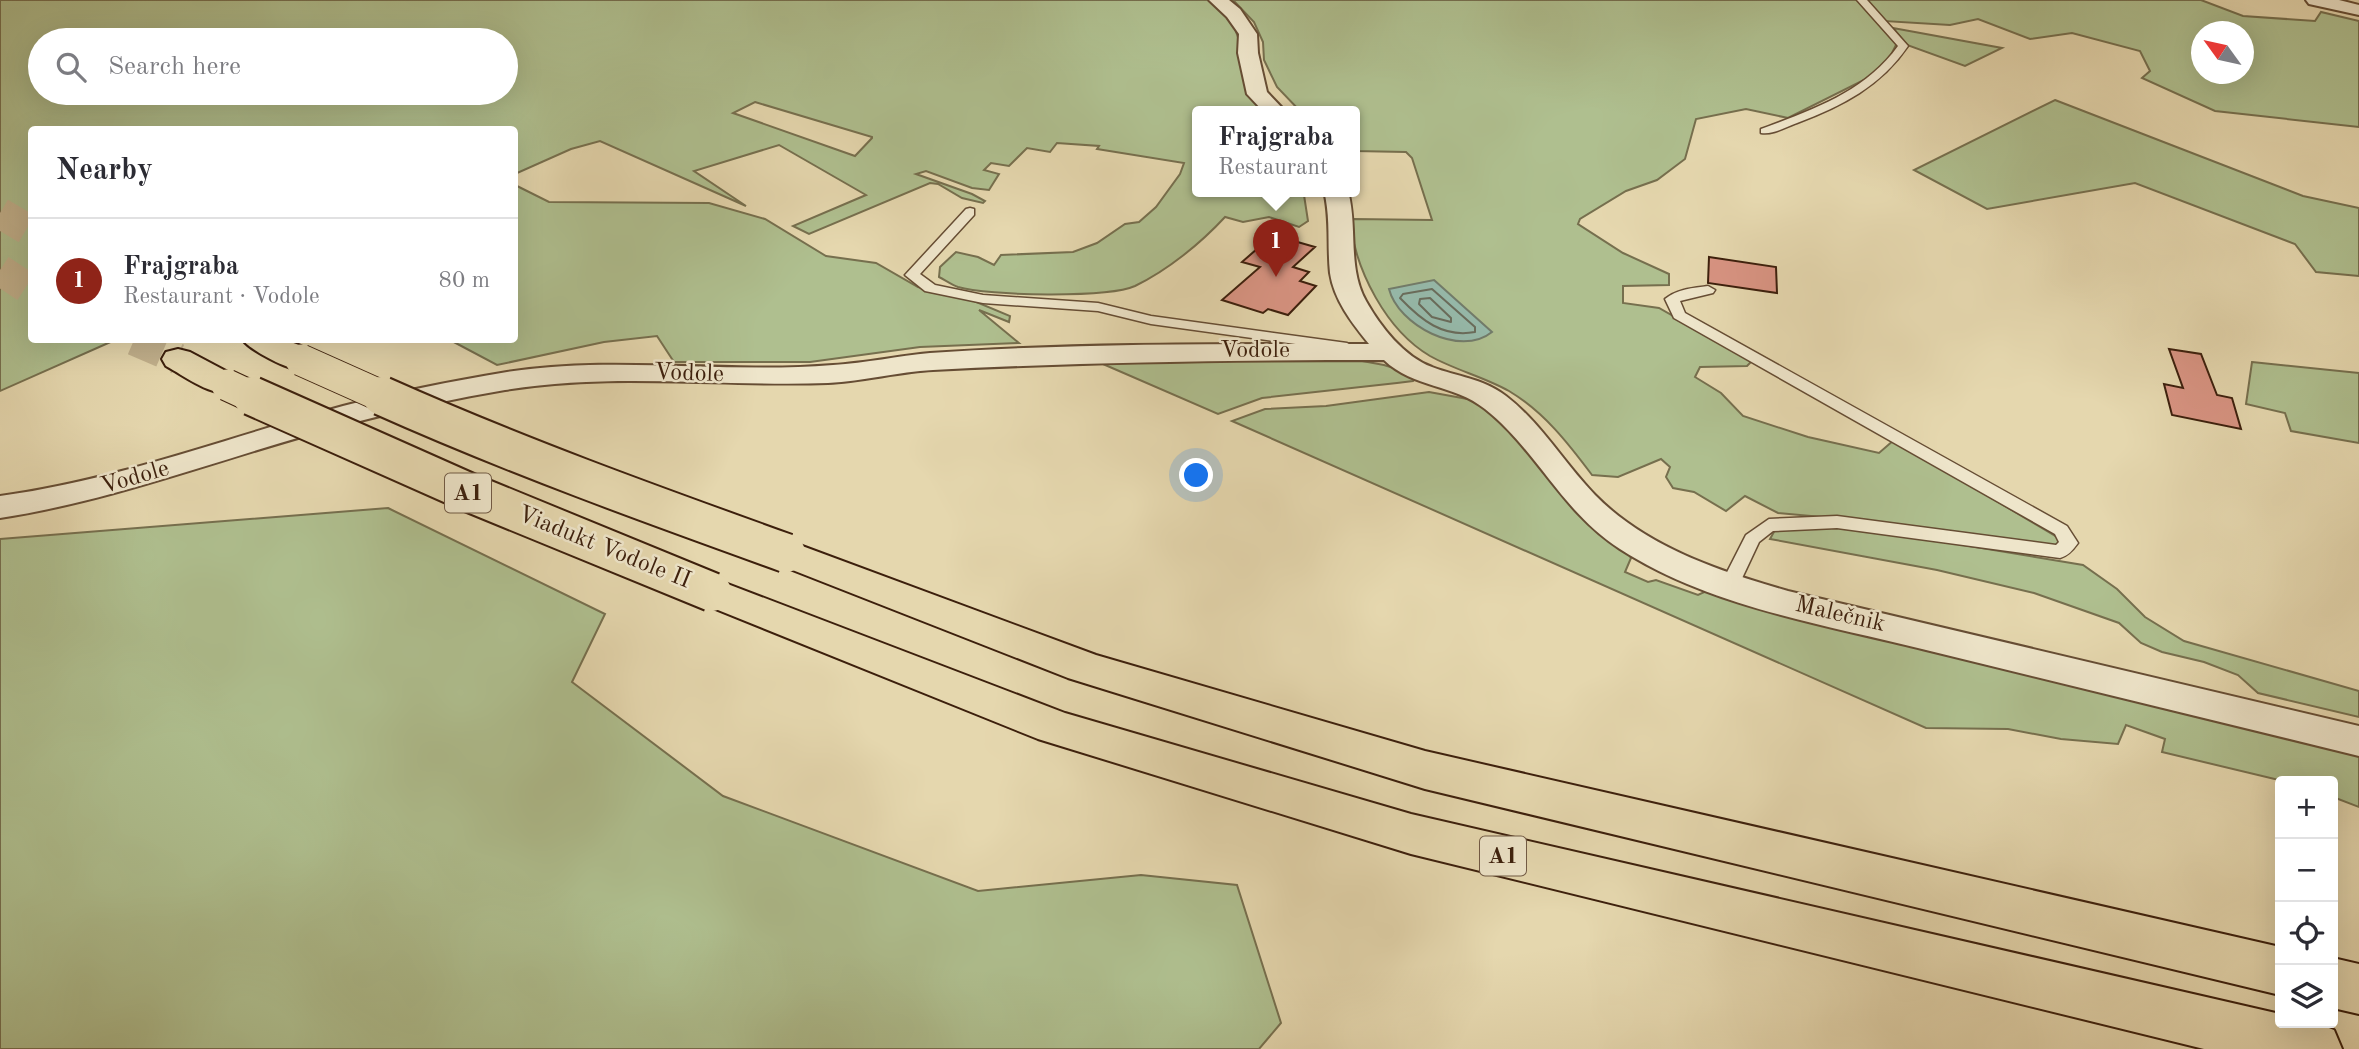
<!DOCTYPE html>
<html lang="en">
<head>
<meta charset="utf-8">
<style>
  :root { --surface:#fff; --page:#f2f2f3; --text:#2b2b33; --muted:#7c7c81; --line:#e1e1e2; --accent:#8f2418 }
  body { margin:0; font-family:"Old Standard TT",serif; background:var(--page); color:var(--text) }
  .controls { position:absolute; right:21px; bottom:21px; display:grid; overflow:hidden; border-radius:7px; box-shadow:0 7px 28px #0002 }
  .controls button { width:63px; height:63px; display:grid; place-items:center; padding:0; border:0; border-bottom:2px solid var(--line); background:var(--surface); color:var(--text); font:35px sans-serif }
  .compass { position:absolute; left:2191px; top:21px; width:63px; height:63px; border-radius:50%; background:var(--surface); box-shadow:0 7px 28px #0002; rotate:303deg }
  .you { position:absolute; left:1197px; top:476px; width:24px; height:24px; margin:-18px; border:5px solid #fff; border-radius:50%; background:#1a73e8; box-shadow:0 0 0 10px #1a73e833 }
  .badge { display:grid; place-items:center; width:46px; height:46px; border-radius:50%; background:var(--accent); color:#fff; font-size:23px; font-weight:700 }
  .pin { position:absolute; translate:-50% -58px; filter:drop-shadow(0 2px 4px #0008) }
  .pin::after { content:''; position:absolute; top:37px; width:24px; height:21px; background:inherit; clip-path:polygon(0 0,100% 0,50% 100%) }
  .popup { position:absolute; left:1192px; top:106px; width:168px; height:91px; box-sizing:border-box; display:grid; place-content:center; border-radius:7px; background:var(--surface); filter:drop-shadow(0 2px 5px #0005); font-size:23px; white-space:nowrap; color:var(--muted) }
  .popup b { font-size:26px; color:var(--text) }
  .popup::after { content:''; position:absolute; left:50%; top:100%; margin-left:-14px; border:14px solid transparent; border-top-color:var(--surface) }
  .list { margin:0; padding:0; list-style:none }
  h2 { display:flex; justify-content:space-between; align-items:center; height:91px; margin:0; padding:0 28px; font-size:30px }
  h2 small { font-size:23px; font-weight:400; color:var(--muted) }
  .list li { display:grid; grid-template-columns:46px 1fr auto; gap:21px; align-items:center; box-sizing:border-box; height:126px; padding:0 28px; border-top:2px solid var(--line) }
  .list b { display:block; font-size:26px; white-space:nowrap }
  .list p { margin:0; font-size:23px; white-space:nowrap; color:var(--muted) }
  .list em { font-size:23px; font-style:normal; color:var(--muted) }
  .icon { flex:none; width:38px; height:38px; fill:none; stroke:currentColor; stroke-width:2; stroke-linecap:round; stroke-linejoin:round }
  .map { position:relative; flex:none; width:2359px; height:1049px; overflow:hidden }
  .search { position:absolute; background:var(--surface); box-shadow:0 7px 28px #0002; left:28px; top:28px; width:490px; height:77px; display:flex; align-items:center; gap:18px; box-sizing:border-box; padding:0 24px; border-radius:38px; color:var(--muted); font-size:26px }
  .panel { position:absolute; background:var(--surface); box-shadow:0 7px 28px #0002; left:28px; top:126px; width:490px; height:217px; border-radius:7px }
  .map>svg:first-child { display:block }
  .green { fill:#afbf8f; stroke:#766f4e; stroke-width:2; fill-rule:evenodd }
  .water { fill:#96baab; stroke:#727c6b; stroke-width:2 }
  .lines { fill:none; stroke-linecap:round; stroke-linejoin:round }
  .shore { stroke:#696c5c; stroke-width:2 }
  .building { fill:#d99483; stroke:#3c1f0c; stroke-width:2 }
  .motorway-tunnel { stroke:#c3b28e; stroke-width:31; stroke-dasharray:31 15; stroke-linecap:butt }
  .service-casing { stroke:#664d34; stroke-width:3 }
  .minor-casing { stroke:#664d34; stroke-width:4 }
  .motorway-casing { stroke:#3c1f0c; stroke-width:4 }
  .service { fill:#eee5ca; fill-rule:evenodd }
  .minor { fill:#eee5ca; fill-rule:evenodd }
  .motorway { fill:#e5d7ae; fill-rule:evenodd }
  .motorway-bridge-far1-casing { stroke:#3c1f0c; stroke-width:33; stroke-linecap:butt }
  .motorway-bridge-casing { stroke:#3c1f0c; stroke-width:42; stroke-linecap:butt }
  .motorway-bridge-far1 { stroke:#e5d7ae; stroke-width:31 }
  .motorway-bridge { stroke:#e5d7ae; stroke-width:38 }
  .labels { text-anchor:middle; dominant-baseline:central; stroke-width:5; stroke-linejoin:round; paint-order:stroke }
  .shield { fill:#eee5ca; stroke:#715a45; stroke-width:2 }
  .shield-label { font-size:23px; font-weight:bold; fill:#3c1f0c }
  .street-label { font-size:24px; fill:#3c1f0c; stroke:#eee5ca }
</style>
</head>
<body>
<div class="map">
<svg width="2359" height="1049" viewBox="0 0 2359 1049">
  <rect width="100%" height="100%" fill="#e5d7ae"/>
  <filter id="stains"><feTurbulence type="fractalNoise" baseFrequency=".00286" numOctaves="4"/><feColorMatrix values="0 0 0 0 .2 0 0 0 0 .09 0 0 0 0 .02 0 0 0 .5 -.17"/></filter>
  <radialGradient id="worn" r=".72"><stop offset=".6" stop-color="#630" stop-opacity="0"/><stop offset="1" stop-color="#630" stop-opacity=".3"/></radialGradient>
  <!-- green -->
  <g class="green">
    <path d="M0,0H1212L1231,18L1255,84L1281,111H1197V191H1284L1286,194L1304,195L1308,221L1299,227L1269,217L1243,222L1225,217C1201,243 1168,270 1135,286C1108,298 988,296 958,287C952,285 945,280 939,277L940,267L956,252L978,257L994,265L1001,255L1073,252L1097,243L1125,224L1139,222L1156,207L1180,174L1184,163L1097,149L1099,146L1057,143L1050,152L1027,148L1009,166L991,163L984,170L999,174L989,190L972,188L926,171L916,174L972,194L985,201L983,203L962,198L938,184L930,183L809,234L793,226L866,195L779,145L694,171L746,206L600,141L571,149L515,174L514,130H32V340H115L0,391ZM40,40H506V93H40ZM755,102L872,137V138L855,156L733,113Z"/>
    <path d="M1233,0H2201L2243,16L2315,21L2321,12L2359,21V127L2215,111L2142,78L2150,71L2140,51L2072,33L2030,39L1978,19L1950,25L1885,21L1897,43L1888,61L1868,78L1788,118L1746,109L1696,119L1685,159L1657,180L1626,191L1580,219L1578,224L1623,253L1669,274V285L1623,286V303L1659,308L1752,361L1747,366L1700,367L1695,377L1721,393L1743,416L1808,437L1879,453L1894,440L2062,540L2059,549L1844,519L1778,513L1745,496L1726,511L1694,492L1673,488L1666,477L1670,467L1661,459L1618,477L1592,475C1568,443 1544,412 1509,391C1484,377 1455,370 1430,356C1386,330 1356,271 1350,222L1354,219L1432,220L1412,158L1406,152L1355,151V111H1300L1277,87L1264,60L1263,42L1254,22ZM2202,32H2244V74H2202Z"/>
    <path d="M1893,28L2002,48L1965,66L1907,45Z"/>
    <path d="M2055,100L2303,196L2359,208V276L2316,272L2295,244L2135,183L1987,209L1914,170Z"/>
    <path d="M515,185L549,202L709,203L765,219L826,256L876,263L918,287L974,301L1010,316L1009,322L979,310L1019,343L920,347L810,362H674L657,336L604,342L497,365L450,340H514Z"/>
    <path d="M1335,356L1384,365L1419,376L1413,381L1397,383L1262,398L1218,414L1096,361Z"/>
    <path d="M2252,362L2359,373V443L2291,431L2285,413L2246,404Z"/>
    <path d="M1429,392L1473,400L1500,413L1628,552L1631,558L1625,572L1648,582L1656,580L1698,595L1713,588L2359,749V807L2333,797V781H2283L2162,752L2165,739L2126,725L2118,744L2061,739L2008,729L1926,728L1232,421L1265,409L1326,406Z"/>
    <path d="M388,508L605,614L572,682L723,796L978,891L1141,875L1237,885L1281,1023L1259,1049H0V539Z"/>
    <path d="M1816,525L1867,529L2083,565L2117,589L2145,617L2184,641L2359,691V717L2258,693L2238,675L2204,662L2162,652L2141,643L2119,623L2034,593L1937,570L1770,539L1775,530Z"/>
  </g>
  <!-- water -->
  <path class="water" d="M1434,280L1492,332C1460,358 1398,325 1389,289Z"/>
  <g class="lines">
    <!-- shore -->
    <g class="shore">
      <path d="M1432,289L1475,327V332C1443,338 1421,320 1400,298L1403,294Z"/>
      <path d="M1430,298L1451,318V322L1432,317L1419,304L1420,299Z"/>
    </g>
  </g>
  <!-- building -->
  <g class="building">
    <path d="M1273,235L1315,247L1293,267L1309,272L1300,281L1316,286L1288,315L1268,309L1263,313L1222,300L1260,267L1242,262Z"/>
    <path d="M1709,257L1776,267L1777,293L1708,283Z"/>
    <path d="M2169,349L2201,354L2217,395L2232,398L2241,429L2172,415L2164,384L2183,388Z"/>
  </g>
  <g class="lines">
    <!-- motorway-tunnel -->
    <g class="motorway-tunnel">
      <path d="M0,213L32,232"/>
      <path d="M0,270L32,291"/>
      <path d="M134,340L178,359"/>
    </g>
    <!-- service casing -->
    <g class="service-casing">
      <g id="service">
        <path d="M1857,0H1867L1908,46C1881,86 1842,106 1797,123C1786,127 1773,135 1761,133V129C1812,110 1865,92 1898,46Z"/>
        <path d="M970,208L974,209V215L920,274L935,285L983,295L1098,303L1151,316L1347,343L1354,347L1347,351L1151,324L1098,311L983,303L925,291L905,275L966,209Z"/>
        <path d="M1708,286L1715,290L1713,293L1680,301L1685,313L2067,526L2078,543C2073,550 2068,556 2060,558L1837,528L1773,531L1759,542L1736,591H1722L1720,586L1746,535L1769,519L1837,516L2056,545L2059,542L2055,534L1674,318L1665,299C1677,289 1693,288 1708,286Z"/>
      </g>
    </g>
    <!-- minor casing -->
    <g class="minor-casing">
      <g id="minor">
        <path d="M1209,0H1229L1240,9L1257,34L1258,53L1267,92L1285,111H1263L1247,94L1238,53L1239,34L1227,17Z"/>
        <path d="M2306,0H2339L2359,5V15L2309,4Z"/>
        <path d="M1324,191H1348C1358,227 1347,267 1366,301C1380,326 1404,357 1432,367C1458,377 1482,378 1506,396C1541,423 1564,463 1595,495C1646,547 1719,571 1788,591L2359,726V756C2213,720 2068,685 1922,649C1821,624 1708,606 1620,549C1561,511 1537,450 1485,409C1454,384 1413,388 1384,360C1234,360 1084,362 933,370C898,372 864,381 828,383C721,387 612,372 505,390C457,398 407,409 360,421C239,451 124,499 0,518V496C118,480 229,437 343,406C396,392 453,381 507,372C615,355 724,374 833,365C866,363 898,356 930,353C1076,343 1223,344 1369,344C1352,323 1334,300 1330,273C1327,245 1331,218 1324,191Z"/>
      </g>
    </g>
    <!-- motorway casing -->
    <g class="motorway-casing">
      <g id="motorway">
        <path d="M243,340C267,338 302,337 317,360L313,367C309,368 305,370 301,370C288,370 250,350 243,340Z"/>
        <path d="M178,349L190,352L239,378L244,385L239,392C213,399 188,378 166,366L162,359L166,352Z"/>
        <path d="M786,540L1096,655L1425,751L2280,947V995L1425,789L1068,678L772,562L766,553L772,544Z"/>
        <path d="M712,578L1065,713L1411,814L2280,1014V1023H2316L2334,1030L2342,1049H2204L1411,854L1038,739L698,602L692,592L698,582Z"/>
        <path d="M2333,958L2359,964V1014L2333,1008Z"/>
      </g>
    </g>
    <!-- service -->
    <use href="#service" class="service"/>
    <!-- minor -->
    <use href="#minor" class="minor"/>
    <!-- motorway -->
    <use href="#motorway" class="motorway"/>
    <!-- motorway-bridge-far1 casing -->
    <g class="motorway-bridge-far1-casing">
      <g id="motorway-bridge-far1">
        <path d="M301,360L386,398"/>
        <path d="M227,385L255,398"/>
      </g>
    </g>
    <!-- motorway-bridge casing -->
    <g class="motorway-bridge-casing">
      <g id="motorway-bridge">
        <path d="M252,396L468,492L712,592"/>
        <path d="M382,396C514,455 650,504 786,553"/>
      </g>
    </g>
    <!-- motorway-bridge-far1 -->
    <use href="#motorway-bridge-far1" class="motorway-bridge-far1"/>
    <!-- motorway-bridge -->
    <use href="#motorway-bridge" class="motorway-bridge"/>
  </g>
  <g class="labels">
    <!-- shield labels -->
    <g class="shield">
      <rect x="445" y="473.5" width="46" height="39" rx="5"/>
      <rect x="1480" y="836.5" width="46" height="39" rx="5"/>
    </g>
    <g class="shield-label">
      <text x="468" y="493">A1</text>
      <text x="1503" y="856">A1</text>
    </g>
    <!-- street labels -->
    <g class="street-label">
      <text x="1255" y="351">Vodole</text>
      <text transform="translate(689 374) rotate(2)">Vodole</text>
      <text transform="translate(135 478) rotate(-16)">Vodole</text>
      <text transform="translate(604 548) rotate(22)">Viadukt Vodole II</text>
      <text transform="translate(1840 615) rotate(13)">Malečnik</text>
    </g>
  </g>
  <rect width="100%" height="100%" filter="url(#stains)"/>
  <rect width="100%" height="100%" fill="url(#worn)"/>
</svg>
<div class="controls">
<button>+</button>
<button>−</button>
<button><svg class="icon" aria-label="locate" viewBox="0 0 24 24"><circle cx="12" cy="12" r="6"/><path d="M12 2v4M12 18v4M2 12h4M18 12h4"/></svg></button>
<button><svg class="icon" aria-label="layers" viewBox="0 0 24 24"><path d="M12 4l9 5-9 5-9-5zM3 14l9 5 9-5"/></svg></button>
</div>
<svg class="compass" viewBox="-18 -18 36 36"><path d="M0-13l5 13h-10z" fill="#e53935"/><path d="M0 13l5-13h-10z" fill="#7c7c81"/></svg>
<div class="you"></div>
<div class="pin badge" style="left:1276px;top:277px">1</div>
<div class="popup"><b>Frajgraba</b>Restaurant</div>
<div class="search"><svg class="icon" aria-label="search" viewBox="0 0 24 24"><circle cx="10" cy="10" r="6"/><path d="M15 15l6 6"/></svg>Search here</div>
<section class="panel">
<h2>Nearby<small></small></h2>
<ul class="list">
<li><span class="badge">1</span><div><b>Frajgraba</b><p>Restaurant · Vodole</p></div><em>80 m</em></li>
</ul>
</section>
</div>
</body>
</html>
